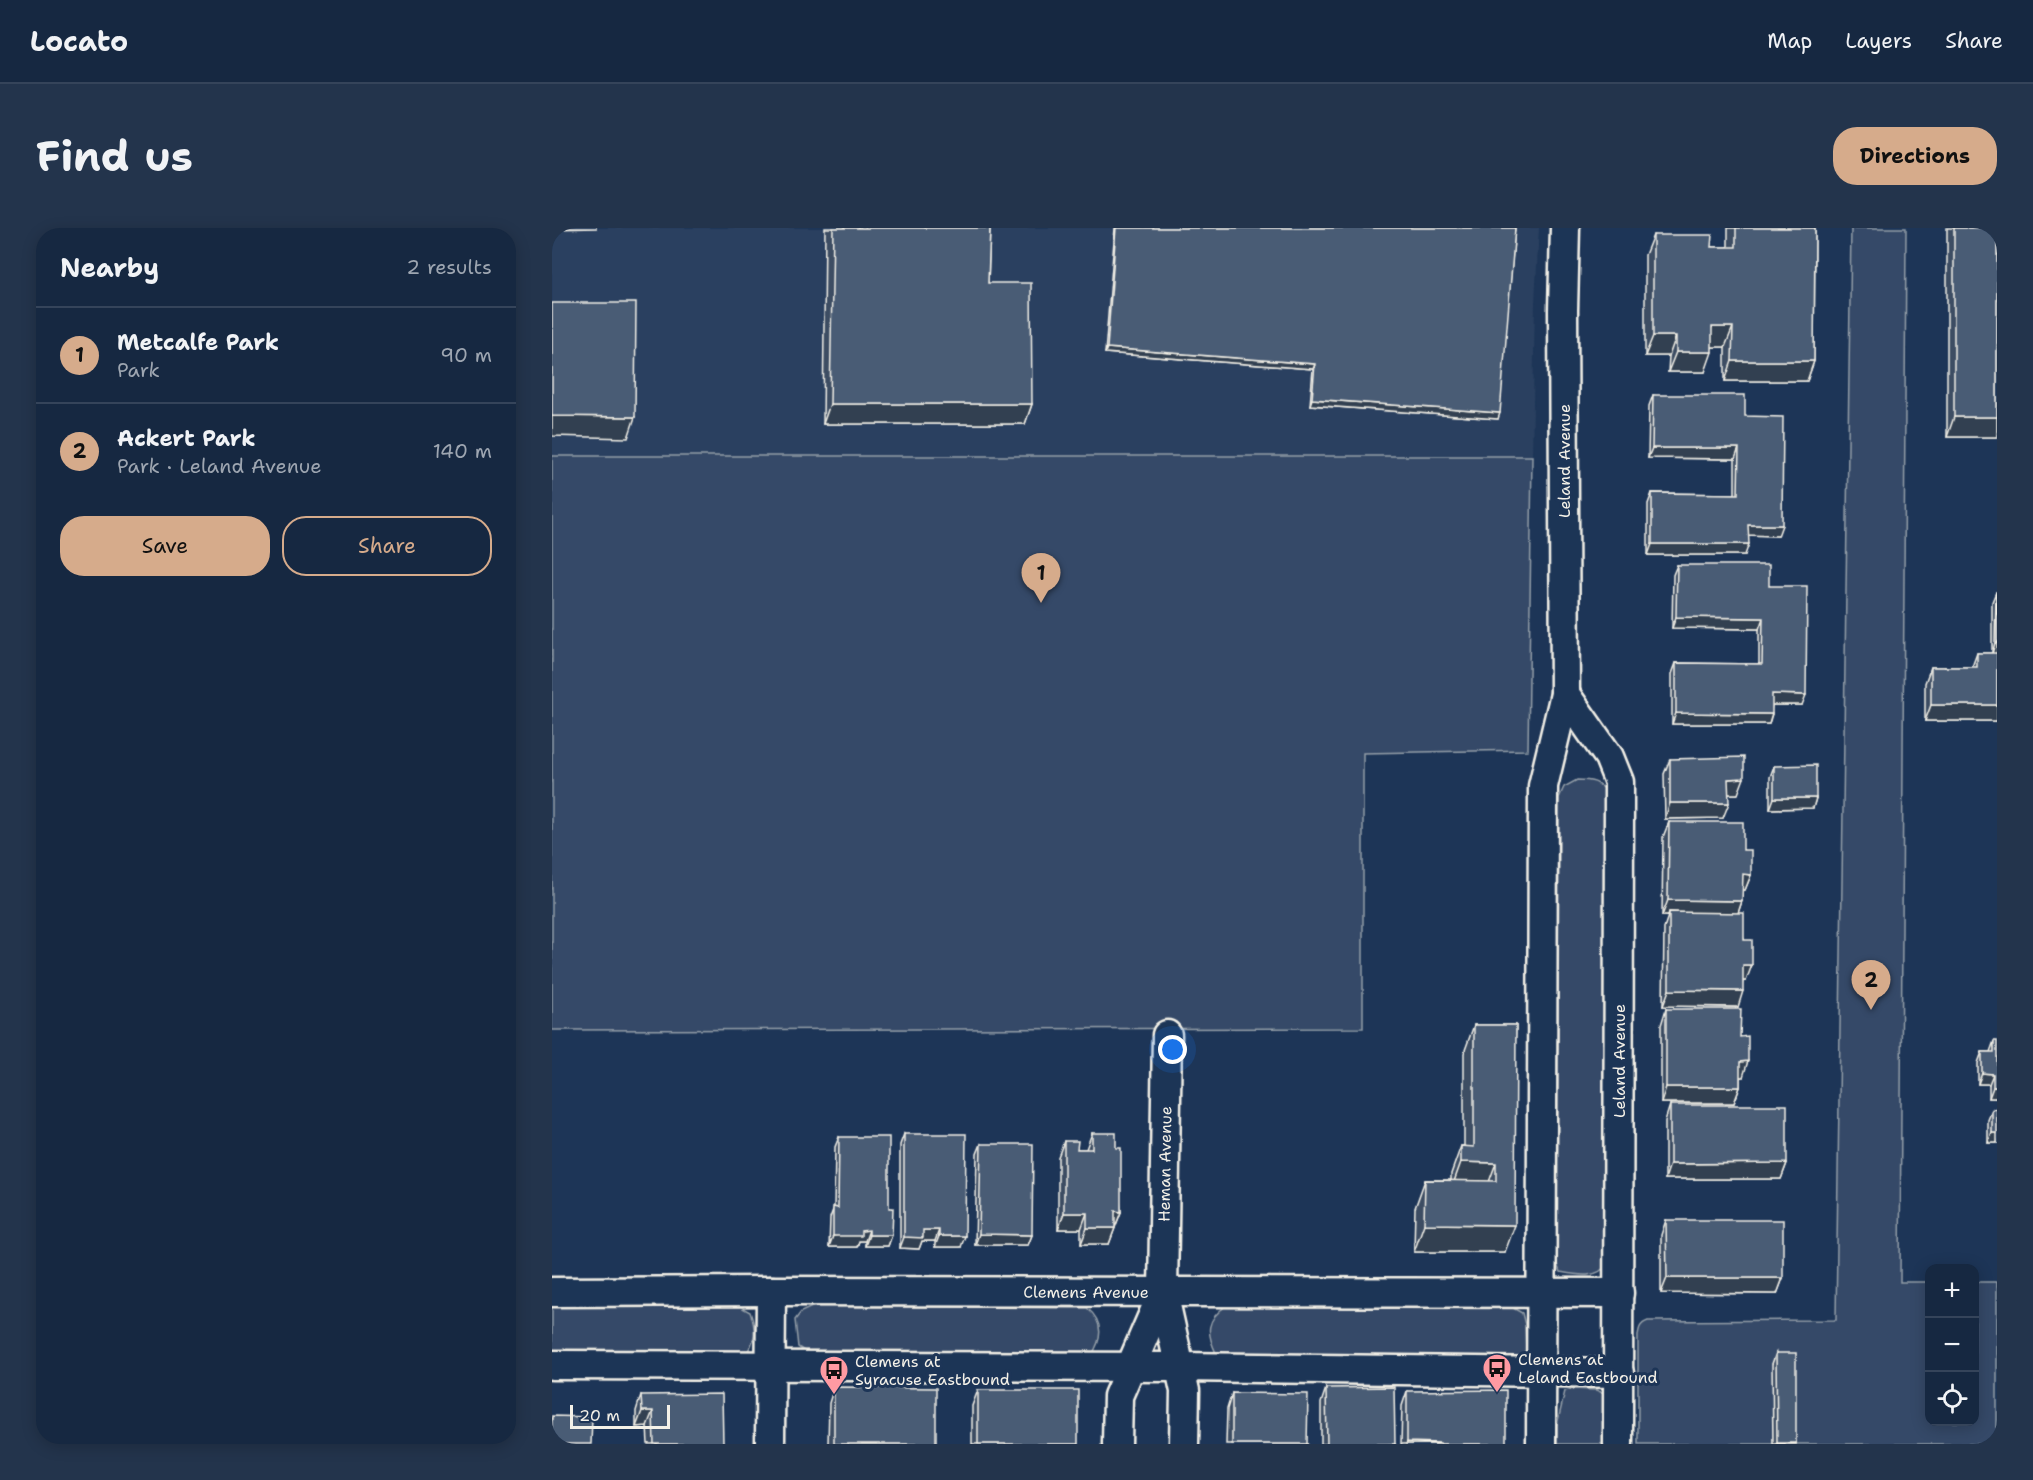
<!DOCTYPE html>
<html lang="en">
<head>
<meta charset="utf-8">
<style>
  :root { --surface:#162841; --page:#23344c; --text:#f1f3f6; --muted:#9ea6b1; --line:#35445a; --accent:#d6ab8b }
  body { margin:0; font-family:"Shantell Sans",sans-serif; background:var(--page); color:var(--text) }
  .controls { position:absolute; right:18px; bottom:18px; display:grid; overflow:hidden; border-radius:12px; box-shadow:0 3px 15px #0003 }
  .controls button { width:54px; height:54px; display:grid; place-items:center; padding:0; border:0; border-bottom:2px solid var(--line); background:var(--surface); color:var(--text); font:30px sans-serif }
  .scale { position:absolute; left:18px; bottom:15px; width:100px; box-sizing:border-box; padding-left:6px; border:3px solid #f4f1e8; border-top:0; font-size:16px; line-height:21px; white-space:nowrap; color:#f4f1e8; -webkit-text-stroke:4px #1d3557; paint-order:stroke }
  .you { position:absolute; left:621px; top:822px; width:21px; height:21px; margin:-15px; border:4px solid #fff; border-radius:50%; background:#1a73e8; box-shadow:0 0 0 9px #1a73e833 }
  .badge { display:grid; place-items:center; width:39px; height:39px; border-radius:50%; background:var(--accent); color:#111; font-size:20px; font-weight:700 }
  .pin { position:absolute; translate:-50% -50px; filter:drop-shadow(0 2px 3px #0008) }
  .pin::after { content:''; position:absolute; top:32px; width:21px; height:18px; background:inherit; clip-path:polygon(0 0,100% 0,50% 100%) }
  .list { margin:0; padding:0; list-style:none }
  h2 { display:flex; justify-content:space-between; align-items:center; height:78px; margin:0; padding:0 24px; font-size:26px }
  h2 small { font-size:20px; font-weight:400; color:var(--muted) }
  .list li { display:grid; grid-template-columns:39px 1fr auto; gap:18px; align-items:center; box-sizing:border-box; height:96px; padding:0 24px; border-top:2px solid var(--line) }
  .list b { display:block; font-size:22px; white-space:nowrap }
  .list p { margin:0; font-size:20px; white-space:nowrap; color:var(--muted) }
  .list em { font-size:20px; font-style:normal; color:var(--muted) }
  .actions { display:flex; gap:12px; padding:18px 24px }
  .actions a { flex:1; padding:14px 0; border:2px solid var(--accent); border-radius:24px; text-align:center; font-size:21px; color:var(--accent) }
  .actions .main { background:var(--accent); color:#111 }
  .icon { flex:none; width:33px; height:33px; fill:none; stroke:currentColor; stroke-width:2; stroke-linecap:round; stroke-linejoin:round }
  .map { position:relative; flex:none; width:1445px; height:1216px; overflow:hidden; border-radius:24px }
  header { display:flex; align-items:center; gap:36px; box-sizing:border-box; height:84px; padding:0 30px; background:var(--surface); border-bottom:2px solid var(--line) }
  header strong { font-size:28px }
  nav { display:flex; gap:33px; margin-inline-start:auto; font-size:21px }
  .intro { display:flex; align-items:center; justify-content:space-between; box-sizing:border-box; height:144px; padding:0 36px }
  h1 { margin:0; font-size:42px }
  .button { padding:15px 27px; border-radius:24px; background:var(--accent); color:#111; font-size:21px; font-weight:700 }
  main { display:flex; gap:36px; padding:0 36px }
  aside { flex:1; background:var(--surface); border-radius:24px; box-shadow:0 3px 15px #0003 }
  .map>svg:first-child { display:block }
  .built { fill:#2a4060 }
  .green { fill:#354a67; stroke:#949ea8; stroke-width:1.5 }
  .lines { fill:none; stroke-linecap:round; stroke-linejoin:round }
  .minor-casing { stroke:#f4f1e8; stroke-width:33 }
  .minor { stroke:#1d3557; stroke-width:28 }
  .wall { fill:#3e4e64; stroke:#f4f1e8; stroke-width:1.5 }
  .shaded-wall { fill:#324051; stroke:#f4f1e8; stroke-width:1.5 }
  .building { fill:#485b74; stroke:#f4f1e8; stroke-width:1.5 }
  .labels { text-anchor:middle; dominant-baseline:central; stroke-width:6; stroke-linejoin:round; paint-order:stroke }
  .street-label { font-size:16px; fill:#f4f1e8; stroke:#1d3557 }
  .poi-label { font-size:16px; fill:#f4f1e8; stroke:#1d3557; text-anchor:start }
</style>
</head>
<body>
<header>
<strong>Locato</strong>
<nav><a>Map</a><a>Layers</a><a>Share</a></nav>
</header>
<div class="intro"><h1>Find us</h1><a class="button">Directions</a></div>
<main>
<aside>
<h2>Nearby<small>2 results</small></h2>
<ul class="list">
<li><span class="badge">1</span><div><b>Metcalfe Park</b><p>Park</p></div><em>90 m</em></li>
<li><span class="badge">2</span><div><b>Ackert Park</b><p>Park · Leland Avenue</p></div><em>140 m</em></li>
</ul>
<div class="actions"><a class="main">Save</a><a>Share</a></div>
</aside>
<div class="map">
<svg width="1445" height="1216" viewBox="0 0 1445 1216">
  <rect width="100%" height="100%" fill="#1d3557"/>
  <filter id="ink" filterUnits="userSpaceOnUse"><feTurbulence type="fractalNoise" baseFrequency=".0167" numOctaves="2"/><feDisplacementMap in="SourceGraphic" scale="12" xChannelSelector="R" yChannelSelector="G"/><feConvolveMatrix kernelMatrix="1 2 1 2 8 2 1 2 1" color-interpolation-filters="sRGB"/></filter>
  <g filter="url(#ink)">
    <!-- built -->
    <path class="built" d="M0,0H987L983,75L980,228H0Z"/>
    <!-- green -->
    <g class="green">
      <path d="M1299,0H1354L1348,1054H1377L1378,1194H1422L1423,1054H1445V1216H1086V1108C1087,1100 1088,1096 1096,1093L1284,1092Z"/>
      <path d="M0,228H980L976,522L811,525V800L0,802Z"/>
      <path d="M1025,552C1040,552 1047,553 1056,566L1055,1035C1047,1052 1024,1047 1008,1044L1005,1036L1007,570L1012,559Z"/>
      <path d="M262,1078L535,1080C552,1094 551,1110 539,1128L257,1126L246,1119L243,1092L249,1084Z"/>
      <path d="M674,1078L961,1080L970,1085L973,1097L974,1123L969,1128L960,1130L674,1128L664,1125C654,1104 654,1092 674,1078Z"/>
      <path d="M0,1079H189L198,1084C204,1100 205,1114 192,1127H0Z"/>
      <path d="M1021,1161L1044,1162L1051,1165L1056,1175L1055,1216H1005V1197L1013,1163Z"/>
    </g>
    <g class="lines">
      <!-- minor casing -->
      <g class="minor-casing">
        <g id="minor">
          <path d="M1013,466L1057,529L1067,554L1066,1216"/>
          <path d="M615,807L611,1064L633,1163L632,1216"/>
          <path id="s1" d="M0,1064L219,1063L1067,1065"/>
          <path d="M0,1137L627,1139L1067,1145"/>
          <path d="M218,1216L219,1063"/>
          <path d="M565,1216L566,1168L611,1064"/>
          <path d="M989,1216L991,558L1013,466L1011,82L1013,0"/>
        </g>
      </g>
      <!-- minor -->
      <use href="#minor" class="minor"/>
    </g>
    <!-- wall -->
    <g class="wall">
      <path d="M273,0H438L436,55L480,176L473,196H271Z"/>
      <path d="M563,0H963L946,191L758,177L761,141L553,125Z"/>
      <path d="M1176,0H1263L1262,133L1255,153H1173V119H1160L1153,144H1116L1117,128H1093V27L1101,7L1159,19H1176Z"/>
      <rect x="1395" y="0" width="50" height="209"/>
      <path d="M1101,167L1193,188L1226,308L1196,307L1193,327H1096V276L1100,265L1183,266V231L1096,230L1097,178Z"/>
      <path d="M1125,337L1217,358L1250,477H1220L1217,496H1120V446L1124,435L1207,436V401L1120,400L1121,347Z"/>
      <path d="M1444,364H1445V493H1373V455L1379,439H1420L1425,425H1440V374Z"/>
      <path d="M1118,531L1186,566H1176L1171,590L1113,591L1112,546Z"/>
      <path d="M1222,538L1264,570L1261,580L1218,581V549Z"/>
      <path d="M1117,594L1191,622L1199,647L1193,662H1190V673L1186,685L1192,712L1194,753H1191L1186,779L1111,778L1112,700L1116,688H1110L1111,609Z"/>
      <path d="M1114,781L1188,809L1191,849H1188V859L1182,875H1109V797Z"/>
      <path d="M922,797H964L953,1024H862L863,980L873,952H899V946L909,918H912V825Z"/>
      <path d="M1442,813L1445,870H1437V856H1426V835L1430,824H1438Z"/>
      <path d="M1118,877L1235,935L1229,951H1113V893Z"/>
      <path d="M1440,882L1445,915H1436V892Z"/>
      <path d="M540,905L564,920L569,984L557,1016H529V1001H506V929L512,913L525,921H534Z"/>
      <path d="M352,906L409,1019H383V1013H370L367,1021L348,1020V917Z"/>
      <path d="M287,909L337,980L340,1007L336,1018H313V1013H307L305,1019H277L278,990L282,979L283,919Z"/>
      <path d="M429,916L480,1007L476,1017H423L425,926Z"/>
      <path d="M1114,992L1231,1050L1225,1066L1109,1065V1007Z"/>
      <path d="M1224,1125L1244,1215V1216H1221L1220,1136Z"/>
      <path d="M282,1159L384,1216H276L277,1175Z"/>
      <path d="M774,1160L843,1216H769V1175Z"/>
      <path d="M426,1162L526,1216H420V1178Z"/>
      <path d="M855,1163L954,1216H849L850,1178Z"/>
      <path d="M680,1165L755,1216H674L675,1181Z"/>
      <path d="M89,1167L171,1216H96L95,1198L84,1199V1183Z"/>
    </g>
    <!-- shaded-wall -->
    <g class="shaded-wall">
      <path d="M0,0H45L0,1Z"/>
      <path d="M1160,99H1181L1173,119H1153Z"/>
      <path d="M1101,108H1124L1117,128H1093Z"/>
      <path d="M555,120L763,136L761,141L553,125Z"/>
      <path d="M1124,124H1160L1153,144H1116Z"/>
      <path d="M1180,133H1262L1255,153H1173Z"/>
      <path d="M760,171L948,185L946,191L758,177Z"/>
      <path d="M278,176H480L473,196H271Z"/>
      <path d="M0,188L83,189L76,210L0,208Z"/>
      <path d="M1402,189H1445V209H1395Z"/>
      <path d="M1100,220H1187L1183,231L1096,230Z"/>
      <path d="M1196,297H1230L1226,308L1192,307Z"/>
      <path d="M1100,316H1197L1193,327H1096Z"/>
      <path d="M1124,389L1211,390L1207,401L1120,400Z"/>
      <path d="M1443,415H1445V426H1440Z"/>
      <path d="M1220,466L1254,467L1250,477H1216Z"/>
      <path d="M1379,477H1445V493H1373Z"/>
      <path d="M1124,485L1220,486L1217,496H1120Z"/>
      <path d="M1192,550L1186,566H1171L1176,551Z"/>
      <path d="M1222,570H1264L1261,580L1218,581Z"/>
      <path d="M1118,575H1177L1171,590L1113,591Z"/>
      <path d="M1191,646L1199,647L1193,662H1185Z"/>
      <path d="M1116,672L1190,673L1185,688L1117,684L1116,688H1110Z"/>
      <path d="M1191,737H1200L1194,753H1185Z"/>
      <path d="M1117,762L1191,763L1186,779L1111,778Z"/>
      <path d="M1196,833L1191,849H1183L1188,834Z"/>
      <path d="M1430,845L1441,846L1437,856H1426Z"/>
      <path d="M1114,859H1188L1182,875H1109Z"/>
      <path d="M1441,859H1445V870H1437Z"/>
      <path d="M1440,905H1445V915H1436Z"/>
      <path d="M909,934L944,935L934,962H899Z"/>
      <path d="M1235,935L1229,951H1113L1118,936Z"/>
      <path d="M563,983L569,984L563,999H557Z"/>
      <path d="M512,985H535L529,1001H506Z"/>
      <path d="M872,996L963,997L953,1024H862Z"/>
      <path d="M535,1000H563L557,1016H529Z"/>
      <path d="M317,1002L313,1013H307L305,1019H277L281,1008L309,1003Z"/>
      <path d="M371,1002H387L383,1013H370L367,1021L348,1020L352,1009Z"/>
      <path d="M427,1006L480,1007L476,1017H423Z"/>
      <path d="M317,1007H340L336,1018H313Z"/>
      <path d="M387,1008H413L409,1019H383Z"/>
      <path d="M1115,1050H1231L1225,1066L1109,1065Z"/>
      <path d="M90,1183H101L95,1198L84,1199Z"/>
      <path d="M855,1214L888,1215V1216H854Z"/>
      <path d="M1225,1215H1244V1216H1224Z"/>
    </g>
    <!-- building -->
    <g class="building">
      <path d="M281,0H438L436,55H479L480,176H278Z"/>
      <path d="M564,0H963L948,185L760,171L763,136L555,120Z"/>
      <path d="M1184,0H1263L1262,133H1180L1181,99H1160V124H1124V108H1101V7H1160L1159,19H1184Z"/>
      <rect x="1402" y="0" width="43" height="189"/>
      <path d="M0,75H84L83,189L0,188Z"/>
      <path d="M1101,167H1193V188L1231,189L1230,297H1196L1197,316H1100V265L1186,266L1187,220H1100Z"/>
      <path d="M1125,337H1217V358H1255L1254,467L1220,466V486L1124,485V435L1210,436L1211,390L1124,389Z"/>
      <path d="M1444,364H1445V415H1443Z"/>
      <path d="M1425,425H1445V477H1379V439H1425Z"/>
      <path d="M1192,529V550L1176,551L1177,575H1118V531Z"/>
      <path d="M1264,537V570H1222V538Z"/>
      <path d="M1117,594H1191V622H1199V647L1191,646L1190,673L1116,672Z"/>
      <path d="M1117,684L1192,685V712H1200V737H1191V763L1117,762Z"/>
      <path d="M1114,781H1189L1188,809L1196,808V833L1188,834V859H1114Z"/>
      <path d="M922,797H964L963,997L872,996L873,952L944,953V935L909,934V918L922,919Z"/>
      <path d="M1442,813H1445V859H1441V846L1430,845V824H1442Z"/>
      <path d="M1118,877H1235V935L1118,936Z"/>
      <path d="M1445,881V905H1440V882Z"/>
      <path d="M540,905H564V920H569V984L563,983V1000H535V985H512V913H526L525,921H540Z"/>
      <path d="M352,906H414L413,1008H387V1002H371V1010L352,1009Z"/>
      <path d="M287,909H337V980H341L340,1007H317V1002L309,1003V1008H281V979L286,980Z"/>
      <path d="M429,916H481L480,1007L427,1006Z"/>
      <path d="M1114,992H1231V1050H1115Z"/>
      <path d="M1224,1125H1244V1215H1225Z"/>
      <path d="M282,1159L384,1160V1216H282Z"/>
      <path d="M842,1159L843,1216H775L774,1160Z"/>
      <rect x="426" y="1162" width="100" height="54"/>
      <path d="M954,1162V1216H888V1215L855,1214V1163Z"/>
      <path d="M680,1165L756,1166L755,1216H680Z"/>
      <path d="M170,1166L171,1216H102L101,1183H90L89,1167Z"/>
      <path d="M0,1188L40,1189L39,1216H0Z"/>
    </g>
  </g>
  <!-- icons -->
  <defs>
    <g id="bus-pin" transform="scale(1.5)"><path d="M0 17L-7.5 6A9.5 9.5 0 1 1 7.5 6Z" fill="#ff9aa2" stroke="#1d3557"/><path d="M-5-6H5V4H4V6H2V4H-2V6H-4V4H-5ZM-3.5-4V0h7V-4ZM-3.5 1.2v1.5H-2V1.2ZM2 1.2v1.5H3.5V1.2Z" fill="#111"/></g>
  </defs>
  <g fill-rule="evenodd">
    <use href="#bus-pin" x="945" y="1140"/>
    <use href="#bus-pin" x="282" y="1142"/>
  </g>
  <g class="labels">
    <!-- street labels -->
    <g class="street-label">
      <text transform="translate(1012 233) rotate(-90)">Leland Avenue</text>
      <text transform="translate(1067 833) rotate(-90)">Leland Avenue</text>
      <text transform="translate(613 936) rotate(-89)">Heman Avenue</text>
      <text stroke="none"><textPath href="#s1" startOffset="534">Clemens Avenue</textPath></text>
    </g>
    <!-- poi labels -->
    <g class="poi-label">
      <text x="966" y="1131">Clemens at<tspan x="966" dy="18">Leland Eastbound</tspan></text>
      <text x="303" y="1133">Clemens at<tspan x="303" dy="18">Syracuse Eastbound</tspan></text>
    </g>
  </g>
</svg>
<div class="controls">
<button>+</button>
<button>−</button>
<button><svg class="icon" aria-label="locate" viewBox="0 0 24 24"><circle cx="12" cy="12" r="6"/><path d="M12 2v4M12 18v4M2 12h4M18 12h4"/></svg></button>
</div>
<div class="scale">20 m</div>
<div class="you"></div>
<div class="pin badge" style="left:489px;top:375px">1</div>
<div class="pin badge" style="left:1319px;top:782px">2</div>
</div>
</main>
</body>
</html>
